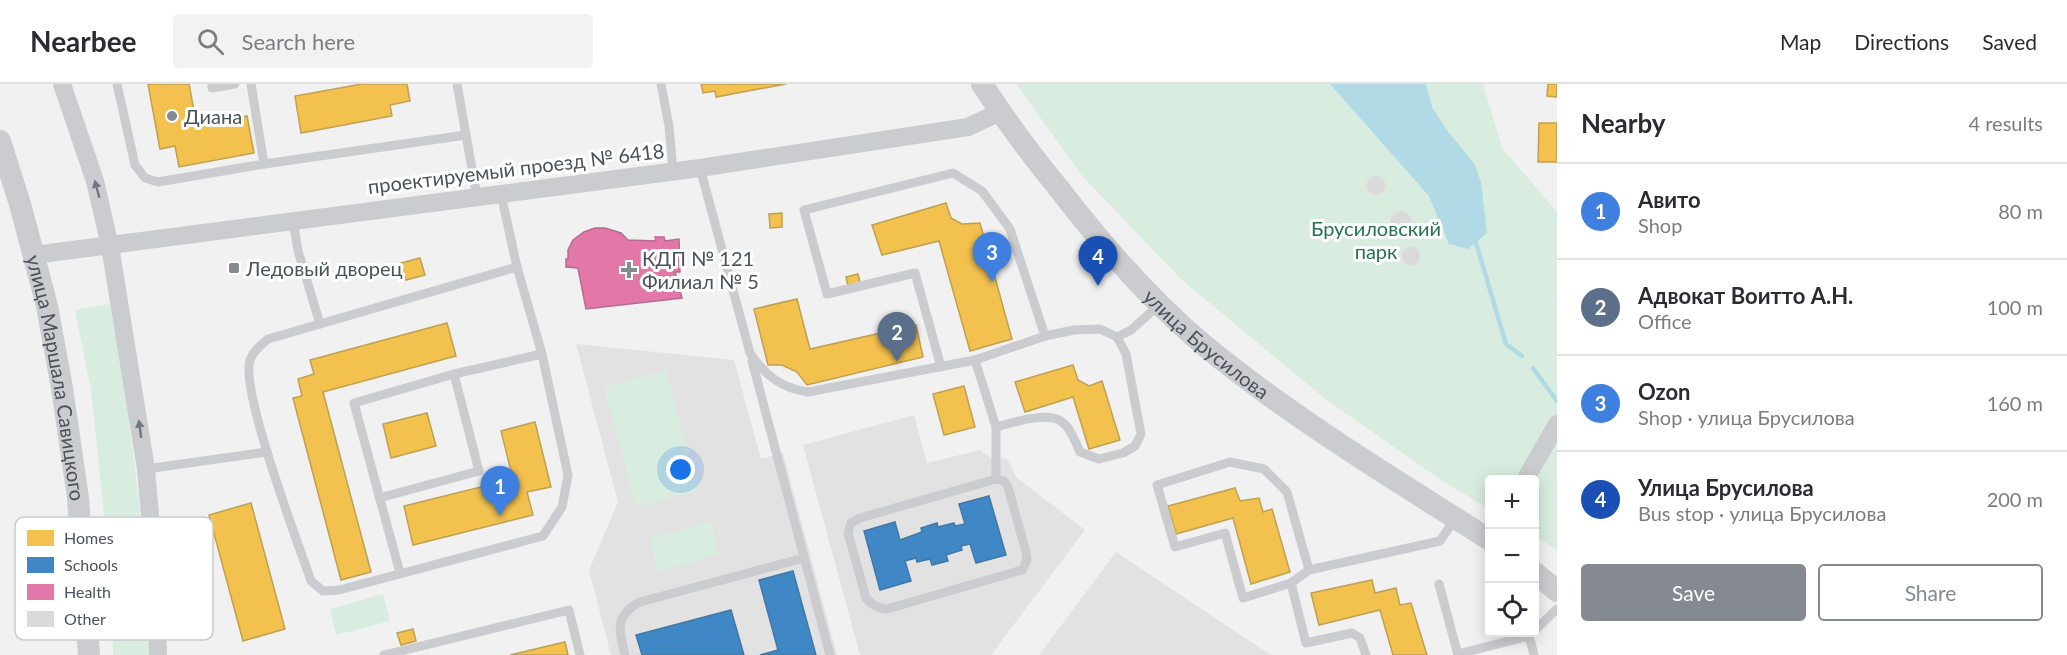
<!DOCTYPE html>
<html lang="en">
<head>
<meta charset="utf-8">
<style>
  :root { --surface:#fff; --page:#f2f2f3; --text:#2b2b33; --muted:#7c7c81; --line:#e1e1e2; --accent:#848a90 }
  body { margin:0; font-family:Lato,sans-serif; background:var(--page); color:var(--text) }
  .controls { position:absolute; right:18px; bottom:18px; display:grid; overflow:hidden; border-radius:6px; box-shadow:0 3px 15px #0003 }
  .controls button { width:54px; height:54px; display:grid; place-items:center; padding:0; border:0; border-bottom:2px solid var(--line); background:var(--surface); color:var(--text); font:30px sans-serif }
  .you { position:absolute; left:681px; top:386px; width:21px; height:21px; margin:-15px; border:4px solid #fff; border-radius:50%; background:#1a73e8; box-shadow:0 0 0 9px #1a73e833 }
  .badge { display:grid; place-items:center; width:39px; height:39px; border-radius:50%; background:var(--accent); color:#fff; font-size:20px; font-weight:700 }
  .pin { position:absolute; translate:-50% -50px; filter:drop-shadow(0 2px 3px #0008) }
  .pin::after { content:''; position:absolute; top:32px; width:21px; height:18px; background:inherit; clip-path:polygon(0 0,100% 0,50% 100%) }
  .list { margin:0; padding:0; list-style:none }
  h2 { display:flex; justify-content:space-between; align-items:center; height:78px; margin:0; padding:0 24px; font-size:26px }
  h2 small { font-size:20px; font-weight:400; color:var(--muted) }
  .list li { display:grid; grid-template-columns:39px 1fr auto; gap:18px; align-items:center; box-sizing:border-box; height:96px; padding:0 24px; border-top:2px solid var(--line) }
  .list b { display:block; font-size:22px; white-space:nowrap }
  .list p { margin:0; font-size:20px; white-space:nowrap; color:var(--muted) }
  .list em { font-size:20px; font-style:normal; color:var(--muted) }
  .actions { display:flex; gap:12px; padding:18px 24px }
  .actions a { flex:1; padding:14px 0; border:2px solid var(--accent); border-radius:6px; text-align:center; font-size:21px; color:var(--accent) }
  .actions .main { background:var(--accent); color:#fff }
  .icon { flex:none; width:33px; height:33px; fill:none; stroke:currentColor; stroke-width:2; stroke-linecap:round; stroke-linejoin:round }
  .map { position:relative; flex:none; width:1557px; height:571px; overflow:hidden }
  header { display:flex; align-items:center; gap:36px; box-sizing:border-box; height:84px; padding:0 30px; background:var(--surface); border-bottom:2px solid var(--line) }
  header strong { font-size:28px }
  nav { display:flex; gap:33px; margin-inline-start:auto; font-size:21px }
  .search { width:420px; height:54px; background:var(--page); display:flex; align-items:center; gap:15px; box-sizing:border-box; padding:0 21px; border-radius:6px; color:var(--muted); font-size:22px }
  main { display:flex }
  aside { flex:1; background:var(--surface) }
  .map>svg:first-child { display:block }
  .education { fill:#e3e2e2 }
  .green { fill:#d8ede0 }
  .water { fill:#b1dae6 }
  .homes { fill:#f2c14e; stroke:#c0a052; stroke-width:1.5 }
  .schools { fill:#3f88c5; stroke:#4278a5; stroke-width:1.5 }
  .health { fill:#e377a8; stroke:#b56c91; stroke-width:1.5 }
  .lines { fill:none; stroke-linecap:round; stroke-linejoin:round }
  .stream { stroke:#b1dae6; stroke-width:4.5 }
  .building { fill:#dadadb; stroke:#e2e3e3; stroke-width:1.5 }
  .service { stroke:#cbcccf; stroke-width:9 }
  .minor { stroke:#cbcccf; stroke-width:18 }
  .tertiary { stroke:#cbcccf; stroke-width:22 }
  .oneway { fill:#71777e }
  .poi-dot { fill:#848a90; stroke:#fff; stroke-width:2 }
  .labels { text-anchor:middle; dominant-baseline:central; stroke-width:6; stroke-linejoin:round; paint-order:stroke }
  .poi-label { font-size:20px; fill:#4a525b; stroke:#fff; text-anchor:start }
  .street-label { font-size:20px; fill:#4a525b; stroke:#fff }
  .park-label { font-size:20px; fill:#23744d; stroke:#fff }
  .key { fill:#fff; stroke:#c9cbce; stroke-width:1.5 }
  .key-label { font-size:16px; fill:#4a525b }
</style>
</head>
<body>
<header>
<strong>Nearbee</strong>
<div class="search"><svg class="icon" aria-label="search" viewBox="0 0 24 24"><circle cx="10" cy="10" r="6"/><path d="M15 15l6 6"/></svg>Search here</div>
<nav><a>Map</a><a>Directions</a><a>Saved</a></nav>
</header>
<main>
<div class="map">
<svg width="1557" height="571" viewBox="0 0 1557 571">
  <rect width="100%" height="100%" fill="#f1f1f1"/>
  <!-- education -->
  <g class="education">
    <path d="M576,260L734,276L761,375L783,369L837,571H611L589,486L618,418Z"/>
    <path d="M914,331L927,379L980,366L990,373L1007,375L1017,394L1085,446L991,571H860L803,361Z"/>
    <path d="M1116,468L1271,571H1039Z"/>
  </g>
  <!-- green -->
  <g class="green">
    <path d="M1016,0H1483L1502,64L1557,128V466L1535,452L1534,396H1490L1489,425L1441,396L1328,317L1183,197L1083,93Z"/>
    <path d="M110,220C131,336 146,453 149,571H113V516L91,306L75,226Z"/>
    <path d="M666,286L698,406L636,423L604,303Z"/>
    <path d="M711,438L719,471L658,487L650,454Z"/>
    <path d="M383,510L390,537L336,551L330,525Z"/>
  </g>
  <!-- water -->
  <path class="water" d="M1330,0H1426L1432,23L1446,45L1474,79L1481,98L1487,149L1468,165L1449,160L1429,112Z"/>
  <!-- homes -->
  <g class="homes">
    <path d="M148,0H189L197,42L247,32L254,69L179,83L175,62L160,65Z"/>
    <path d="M362,0H407L410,17L390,21L392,32L301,49L295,12Z"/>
    <path d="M701,0H786L716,13L715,7L703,9Z"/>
    <path d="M1548,0H1557V13L1547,12Z"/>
    <path d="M1539,39H1557V78H1538Z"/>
    <path d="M946,119L951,134L962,140L980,139L1012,255L970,267L939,157L882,171L872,141Z"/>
    <path d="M782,129V143L770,144L769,130Z"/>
    <path d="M420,174L425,191L406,196L401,179Z"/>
    <path d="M858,190L861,203L849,206L846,193Z"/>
    <path d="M797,215L810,265L916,241L923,273L807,301L797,288L782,281H768L754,225Z"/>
    <path d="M447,239L456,272L323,308L371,488L341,496L293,314L302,312L298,295L314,290L310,276Z"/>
    <path d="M1073,281L1078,296L1089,302L1102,297L1120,356L1089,365L1073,313L1025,328L1015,298Z"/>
    <path d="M964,302L975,343L944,351L933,310Z"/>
    <path d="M427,329L436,362L391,374L383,340Z"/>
    <path d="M535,338L551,403L527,408L533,431L413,461L404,422L513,395L501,347Z"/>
    <path d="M1235,404L1240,417L1259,414L1263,428L1272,425L1290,488L1251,500L1233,434L1176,450L1168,422Z"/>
    <path d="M251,419L285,545L243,557L209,431Z"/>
    <path d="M1372,496L1375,509L1396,504L1400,521L1411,519L1427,571H1393L1380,526L1319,541L1311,509Z"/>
    <path d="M413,545L416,557L401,561L397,549Z"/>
    <path d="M565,558L568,571H510Z"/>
  </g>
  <!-- schools -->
  <g class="schools">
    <path d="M989,412L1006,471L976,479L970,460L961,462L962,466L946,471L948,477L932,481L930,475L917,478L916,474L905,477L911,497L880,506L864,447L895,438L900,456L922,448L921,444L937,439L938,443L954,439L955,442L965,440L959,420Z"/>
    <path d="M793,487L816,571H760L778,566L759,496Z"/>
    <path d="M731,526L744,571H642L636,551Z"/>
  </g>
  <!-- health -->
  <path class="health" d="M595,144H605L621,149L628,156L656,157L655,153H664L665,157L679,155L680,188H675L682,214L586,225L578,184L566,183V175H568V166L573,156L584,148Z"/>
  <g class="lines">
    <!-- stream -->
    <g class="stream">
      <path d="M1474,152L1506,260L1522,272"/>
      <path d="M1533,284L1557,317"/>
    </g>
  </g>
  <!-- building -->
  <g class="building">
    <circle cx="1376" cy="101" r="10"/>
    <circle cx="1401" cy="138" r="11"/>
    <circle cx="1411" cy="172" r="10"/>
  </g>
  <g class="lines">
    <!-- service -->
    <g class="service">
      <path d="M117,0L135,81L145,94L158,98L264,80L466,51L457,0"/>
      <path d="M212,0V4L235,0"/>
      <path d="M251,0L264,80"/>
      <path d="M661,0L669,42L673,87"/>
      <path d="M466,51L477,113"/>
      <path d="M700,84L750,269C766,292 781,304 808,308L975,276"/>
      <path d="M501,110L517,183"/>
      <path d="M293,136L298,167L320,240"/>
      <path d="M517,183L542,270L568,391L562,423L543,452L339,506L323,507L311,497C298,459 240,306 250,276C253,267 261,261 268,255Z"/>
      <path d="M1117,253L1100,245L1074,246L1045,252L975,276L996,343C1012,339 1044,328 1059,336C1070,342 1075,357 1080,368L1099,375L1123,369L1135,362L1141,350L1126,270L1117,253L1131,246L1160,220"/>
      <path d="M752,277L830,571"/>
      <path d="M941,283L915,189L827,210L804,126L953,89L982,107L1010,145L1045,252"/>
      <path d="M146,385L267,368"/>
      <path d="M996,395L1004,397L1008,403L1026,468L1027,476L1022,486L887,525C877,524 872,521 866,514L848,449L851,439L860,434Z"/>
      <path d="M996,395V343"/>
      <path d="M379,414L479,387L454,290"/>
      <path d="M1309,486L1287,408L1264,385L1230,378L1157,401L1175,463L1225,449L1243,514L1291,499L1309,486L1440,457L1455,435"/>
      <path d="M400,489L354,319L454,290L542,270"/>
      <path d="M1291,499L1306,559L1352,549L1360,554L1366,571"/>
      <path d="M1439,500L1458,571"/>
      <path d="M1534,547L1557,525"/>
      <path d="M1529,552L1534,571"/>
      <path d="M1458,570L1529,552L1533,548"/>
      <path d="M384,571L569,526L580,571"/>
      <path d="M625,571C619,547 614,531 640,518L804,474"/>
    </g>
    <!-- minor -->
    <g class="minor">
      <path d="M62,0L95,97L110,162L146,385L155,489L158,571"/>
      <path d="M34,171L700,84L968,43L1000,28"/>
      <path d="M1525,396L1557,340"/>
    </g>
    <!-- tertiary -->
    <g class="tertiary">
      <path id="s1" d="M982,0C1006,37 1032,72 1060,106C1103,162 1150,216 1205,262C1294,335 1392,394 1490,456"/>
      <path id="s2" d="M0,57L20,120L47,222L62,304L78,414L89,571"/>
      <path d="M1534,488L1557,507"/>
    </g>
  </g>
  <!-- one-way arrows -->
  <defs><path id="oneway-solid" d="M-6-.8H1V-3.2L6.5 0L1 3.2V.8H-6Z" transform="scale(1.5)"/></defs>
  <g class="oneway">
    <use href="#oneway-solid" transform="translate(97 105) rotate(-105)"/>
    <use href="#oneway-solid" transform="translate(140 345) rotate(-98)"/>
  </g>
  <!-- markers -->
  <g class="poi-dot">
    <circle cx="172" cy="32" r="6"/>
    <rect x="228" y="178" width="12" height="12" rx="3"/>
    <path d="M626 177h6v6h6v6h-6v6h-6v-6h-6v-6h6z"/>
  </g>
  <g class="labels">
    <!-- poi labels -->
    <g class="poi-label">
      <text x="184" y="32">Диана</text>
      <text x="642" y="174">КДП № 121<tspan x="642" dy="23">Филиал № 5</tspan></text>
      <text x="246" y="184">Ледовый дворец</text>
    </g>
    <!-- street labels -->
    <g class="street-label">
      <text transform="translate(516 84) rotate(-7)">проектируемый проезд № 6418</text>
      <text stroke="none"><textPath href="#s1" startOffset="345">улица Брусилова</textPath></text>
      <text stroke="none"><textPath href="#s2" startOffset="244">улица Маршала Савицкого</textPath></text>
    </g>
    <!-- park labels -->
    <g class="park-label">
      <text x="1376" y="144">Брусиловский<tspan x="1376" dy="23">парк</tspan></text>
    </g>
  </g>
  <!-- legend -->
  <rect x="15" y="433" width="198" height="123" rx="9" class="key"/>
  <rect x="27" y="446" width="27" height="16" fill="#f2c14e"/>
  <rect x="27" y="473" width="27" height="16" fill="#3f88c5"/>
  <rect x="27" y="500" width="27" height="16" fill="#e377a8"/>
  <rect x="27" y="527" width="27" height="16" fill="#dadadb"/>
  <g class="key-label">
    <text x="64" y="460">Homes</text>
    <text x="64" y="487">Schools</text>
    <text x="64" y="514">Health</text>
    <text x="64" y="541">Other</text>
  </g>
</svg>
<div class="controls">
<button>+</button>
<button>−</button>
<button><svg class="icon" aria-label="locate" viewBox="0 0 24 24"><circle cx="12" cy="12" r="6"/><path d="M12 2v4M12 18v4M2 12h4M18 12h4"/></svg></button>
</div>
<div class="you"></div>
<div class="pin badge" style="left:500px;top:432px;background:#3f7fe0">1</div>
<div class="pin badge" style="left:897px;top:278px;background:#5c6f8a">2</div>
<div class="pin badge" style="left:992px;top:198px;background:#3f7fe0">3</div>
<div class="pin badge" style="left:1098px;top:202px;background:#1a4fb4">4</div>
</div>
<aside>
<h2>Nearby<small>4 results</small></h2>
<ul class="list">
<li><span class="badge" style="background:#3f7fe0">1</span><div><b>Авито</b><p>Shop</p></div><em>80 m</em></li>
<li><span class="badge" style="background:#5c6f8a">2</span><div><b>Адвокат Воитто А.Н.</b><p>Office</p></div><em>100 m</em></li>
<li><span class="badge" style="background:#3f7fe0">3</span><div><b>Ozon</b><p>Shop · улица Брусилова</p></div><em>160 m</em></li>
<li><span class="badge" style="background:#1a4fb4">4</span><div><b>Улица Брусилова</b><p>Bus stop · улица Брусилова</p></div><em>200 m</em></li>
</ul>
<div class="actions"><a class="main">Save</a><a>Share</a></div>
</aside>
</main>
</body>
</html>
